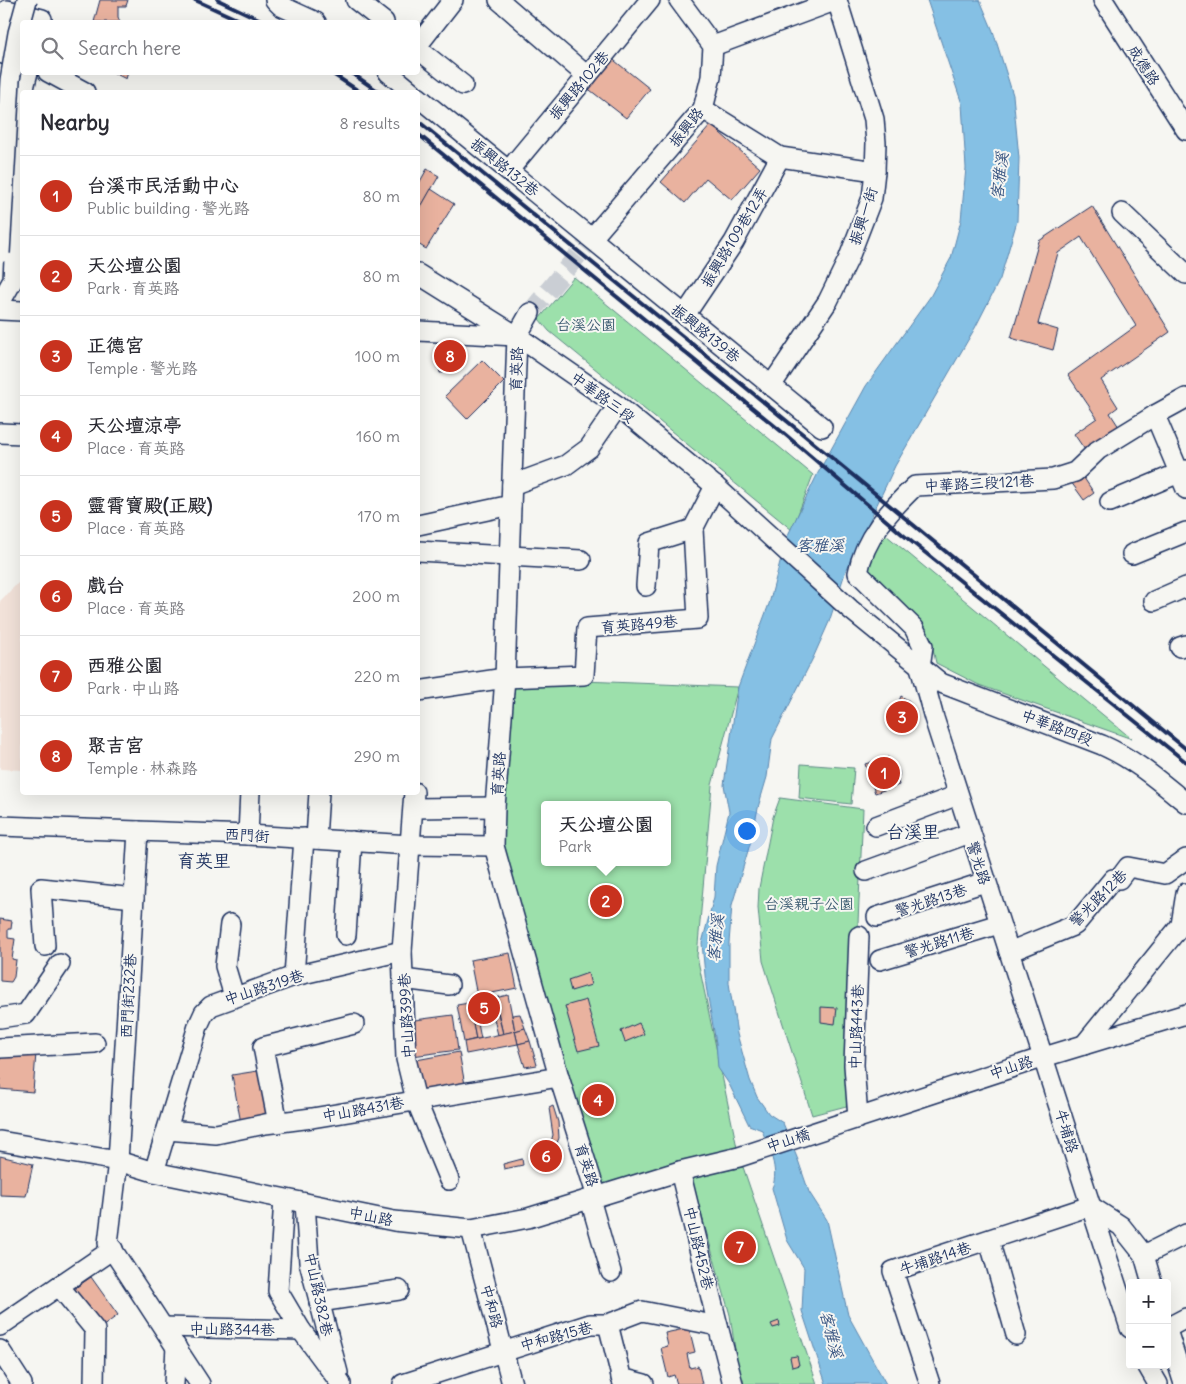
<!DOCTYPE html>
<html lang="en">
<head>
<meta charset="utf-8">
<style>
  :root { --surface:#fff; --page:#f7f7f7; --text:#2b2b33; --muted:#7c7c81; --line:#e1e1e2; --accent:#c8321e }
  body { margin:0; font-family:Delius,"LXGW WenKai TC",sans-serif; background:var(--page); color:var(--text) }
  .controls { position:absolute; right:15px; bottom:15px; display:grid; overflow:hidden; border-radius:5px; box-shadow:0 5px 20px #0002 }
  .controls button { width:45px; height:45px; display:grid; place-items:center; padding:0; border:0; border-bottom:1px solid var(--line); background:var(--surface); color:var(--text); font:25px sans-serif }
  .you { position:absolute; left:746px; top:830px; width:18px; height:18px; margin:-12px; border:4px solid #fff; border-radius:50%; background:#1a73e8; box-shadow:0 0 0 8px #1a73e833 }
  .badge { display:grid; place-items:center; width:32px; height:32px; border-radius:50%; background:var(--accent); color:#fff; font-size:16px; font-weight:700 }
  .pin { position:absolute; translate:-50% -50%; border:2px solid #fff; box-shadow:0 1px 5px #0006 }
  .popup { position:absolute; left:541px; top:801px; width:130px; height:65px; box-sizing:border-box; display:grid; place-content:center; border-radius:5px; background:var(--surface); filter:drop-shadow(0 1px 4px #0005); font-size:16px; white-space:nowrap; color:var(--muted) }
  .popup b { font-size:19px; color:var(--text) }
  .popup::after { content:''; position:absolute; left:50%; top:100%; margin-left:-10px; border:10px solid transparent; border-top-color:var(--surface) }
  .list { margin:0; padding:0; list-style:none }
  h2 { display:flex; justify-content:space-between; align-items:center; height:65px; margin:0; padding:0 20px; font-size:21px }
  h2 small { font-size:16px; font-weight:400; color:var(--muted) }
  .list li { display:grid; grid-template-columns:32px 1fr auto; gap:15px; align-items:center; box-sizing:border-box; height:80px; padding:0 20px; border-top:1px solid var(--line) }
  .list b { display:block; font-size:19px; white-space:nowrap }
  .list p { margin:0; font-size:16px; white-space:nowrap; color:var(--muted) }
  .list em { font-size:16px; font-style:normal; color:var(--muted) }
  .icon { flex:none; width:28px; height:28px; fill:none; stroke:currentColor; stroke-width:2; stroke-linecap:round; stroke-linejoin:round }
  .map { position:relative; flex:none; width:1186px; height:1384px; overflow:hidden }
  .search { position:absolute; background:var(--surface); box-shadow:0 5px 20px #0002; left:20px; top:20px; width:400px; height:55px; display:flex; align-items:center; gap:12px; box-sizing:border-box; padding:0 18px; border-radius:5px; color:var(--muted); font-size:19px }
  .panel { position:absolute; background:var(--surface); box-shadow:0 5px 20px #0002; left:20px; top:90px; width:400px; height:705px; border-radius:5px }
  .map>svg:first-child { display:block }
  .built { fill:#f2e2d9 }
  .green { fill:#9ce0ab; stroke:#5c8884; fill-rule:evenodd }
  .water { fill:#85c0e4; stroke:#5b86ae }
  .building { fill:#e9b29f; stroke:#1b2f5e }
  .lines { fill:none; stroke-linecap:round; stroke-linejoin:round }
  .minor-tunnel { stroke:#caced4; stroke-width:19; stroke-dasharray:19 9; stroke-linecap:butt }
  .minor-casing { stroke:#1b2f5e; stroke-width:22 }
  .minor { stroke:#f6f6f2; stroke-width:19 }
  .rail { stroke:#1b2f5e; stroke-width:4 }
  .minor-bridge-casing { stroke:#1b2f5e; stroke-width:22; stroke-linecap:butt }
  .minor-bridge { stroke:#f6f6f2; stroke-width:19 }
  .labels { text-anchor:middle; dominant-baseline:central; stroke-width:4; stroke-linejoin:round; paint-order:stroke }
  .street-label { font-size:15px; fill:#1b2f5e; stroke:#f6f6f2 }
  .park-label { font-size:15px; fill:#3b5b71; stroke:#f6f6f2 }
  .water-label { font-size:16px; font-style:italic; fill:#365380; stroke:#f6f6f2 }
  .quarter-label { font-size:18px; fill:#1b2f5e; stroke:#f6f6f2 }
</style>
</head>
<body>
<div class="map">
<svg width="1186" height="1384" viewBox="0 0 1186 1384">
  <rect width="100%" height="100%" fill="#f6f6f2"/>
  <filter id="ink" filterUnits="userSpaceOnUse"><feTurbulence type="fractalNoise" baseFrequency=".02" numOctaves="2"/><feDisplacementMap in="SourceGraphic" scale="10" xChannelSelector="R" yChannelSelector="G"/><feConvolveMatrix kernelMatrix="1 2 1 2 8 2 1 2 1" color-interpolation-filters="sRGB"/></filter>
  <g filter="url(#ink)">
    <!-- built -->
    <path class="built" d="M22,579V770L0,769V601Z"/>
    <!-- green -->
    <g class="green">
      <path d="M574,277L813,475L792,530L549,331L539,319Z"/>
      <path d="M886,535L1132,739L979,685L936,663L931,639L868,584L867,558Z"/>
      <path d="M505,678L738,687L712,785L697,956L739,1157L597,1197L494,846ZM545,805H667V862H545Z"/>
      <path d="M801,764L854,768L851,804L799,798Z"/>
      <path d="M780,798L863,809L850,1105L812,1115L763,961L758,908L759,888L773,817Z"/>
      <path d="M743,1167L812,1369L817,1384H740L730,1315L691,1178Z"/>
    </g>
    <!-- water -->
    <path class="water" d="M927,0H980L993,31L1013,95L1019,158L1017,221L1000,279L975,328L895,466L845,573L829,622L813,658L772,739L767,777L759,804L750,844L732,905L729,943V983L737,1034L750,1080L757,1097L769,1114L783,1123L798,1160L809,1192L827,1220L848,1315L886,1384H826L802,1311L804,1268L787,1240L772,1188C780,1170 768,1147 762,1130L749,1125L729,1084L718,1068L716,1043L706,986L702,943L714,897L716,866L729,812L724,785L738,687L769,604L786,539L818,473L866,386L930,297L951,258L961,220L966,168L962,104Z"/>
    <!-- building -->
    <g class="building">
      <path d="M100,0H128L126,6H118V17L120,22H94Z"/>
      <path d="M610,57L650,89L626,118L586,87Z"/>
      <path d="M112,72H128L126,79Z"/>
      <path d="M711,125L760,168L732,200L706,178L685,203L661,182Z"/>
      <path d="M427,169L439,176L418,212V185Z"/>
      <path d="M431,189L454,204L426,249L418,244V212Z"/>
      <path d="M1092,206L1170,332L1101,380L1118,407L1110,413L1119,427L1085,450L1074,434L1097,418L1068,375L1136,326L1081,237L1058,253L1038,324L1058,330L1053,350L1011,338L1039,241Z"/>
      <path d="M454,343L460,348L449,363L450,372L440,373L439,363Z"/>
      <path d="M482,360L504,382L467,419L445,396Z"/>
      <path d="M1082,475L1094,493L1084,500L1071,482Z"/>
      <path d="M901,696L909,701L913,712L906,730L891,722Z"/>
      <path d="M888,757L892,770L896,768L899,771V776L897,778L899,785L875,793L865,764Z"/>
      <path d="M0,919L12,921L11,929H8V938L15,939L12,959L16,960L14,977L11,982L0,981Z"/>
      <path d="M510,953L517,988L477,996L470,960Z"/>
      <path d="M588,973L591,985L571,991L568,980Z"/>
      <path d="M508,995L515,1031L503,1034L495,998Z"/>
      <path d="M495,998L498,1014L472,1019L469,1003Z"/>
      <path d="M586,1000L599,1046L578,1051L565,1006Z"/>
      <path d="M469,1003L476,1039L464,1042L457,1005Z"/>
      <path d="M821,1007L837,1008L835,1024L821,1022Z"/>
      <path d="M498,1014L503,1034L498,1035L493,1015Z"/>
      <path d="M520,1014L525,1028L515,1031L512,1015Z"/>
      <path d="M453,1015L458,1050L412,1056L407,1021Z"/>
      <path d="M477,1018L481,1039H476L472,1019Z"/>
      <path d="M639,1023L644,1034L625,1042L621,1031Z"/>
      <path d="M525,1028L530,1041L518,1044L515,1031Z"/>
      <path d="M515,1031L518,1044L466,1054L464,1042Z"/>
      <path d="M530,1041L537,1065L525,1067L518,1044Z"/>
      <path d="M0,1051L36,1053L33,1092L0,1089Z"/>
      <path d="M459,1052L465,1085L416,1093L411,1061Z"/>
      <path d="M264,1070L273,1117L241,1123L232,1075Z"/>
      <circle cx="598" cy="1100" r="8"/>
      <path d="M553,1106L558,1122L559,1138L554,1150L549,1148L553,1135L549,1108Z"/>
      <circle cx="546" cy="1157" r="8"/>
      <path d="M0,1156L33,1164L26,1196L0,1195Z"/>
      <path d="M522,1159L523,1165L504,1169L503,1164Z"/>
      <path d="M91,1277L118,1315L98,1330L71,1291Z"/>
      <path d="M779,1321L780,1326L773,1328L771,1324Z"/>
      <path d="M689,1328L695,1352L687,1354L690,1368L698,1366L702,1384H677L674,1375L668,1377L661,1348L668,1346L665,1333Z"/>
      <path d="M797,1356L799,1365L792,1367L790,1357Z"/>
    </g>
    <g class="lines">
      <!-- minor-tunnel -->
      <path class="minor-tunnel" d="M530,313L592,238"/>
      <!-- minor casing -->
      <g class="minor-casing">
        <g id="minor">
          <path d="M275,0L281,6L316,22"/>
          <path d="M356,0L384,22"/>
          <path d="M499,0L587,76"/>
          <path d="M1103,0L1186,130"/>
          <path d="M0,37L7,10L42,19L41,22"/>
          <path d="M418,45L453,0"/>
          <path d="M713,46L837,0L874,119L876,143L875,171L872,198L848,260L828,301L771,386"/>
          <path d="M418,49L463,85"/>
          <path d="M0,53L22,60"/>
          <path d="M48,72L85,92"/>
          <path d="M388,72L412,92"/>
          <path d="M23,92L28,72"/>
          <path d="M418,97L822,427"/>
          <path d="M703,109L780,157L875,171"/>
          <path d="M509,170L650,0"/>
          <path d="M1122,213L1186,274"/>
          <path d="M592,238L703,109L711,77L713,46L679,0"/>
          <path d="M418,274L517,336L618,406L715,486L850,609L941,683L1102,745C1134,759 1159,781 1186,803"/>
          <path d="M0,303L13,280L22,93"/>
          <path d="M0,310L22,311"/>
          <path d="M530,313L517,336L505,678L495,807L494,846L559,1077L597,1197"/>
          <path d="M685,315L734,242L780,157"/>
          <path d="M418,331L516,336"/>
          <path d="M1155,415L1186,489"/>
          <path d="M0,433L22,434"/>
          <path d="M512,485L566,465L589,448L618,406"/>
          <path d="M1110,502L1186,470"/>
          <path d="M418,525L511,505"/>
          <path d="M418,551L581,560"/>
          <path d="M1132,554L1186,532"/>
          <path d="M646,586L649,543L693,529"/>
          <path d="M1154,601L1186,587"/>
          <path d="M1180,647L1186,645"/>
          <path d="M418,691L505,678L584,675L587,628L698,619L693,529L715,486"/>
          <path d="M414,792L402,951L406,1059L416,1100L449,1180"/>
          <path d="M414,808L495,807"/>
          <path d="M0,826L248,835L410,845L494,846"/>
          <path d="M876,826L958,795"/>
          <path d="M138,831L118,1161L108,1243L200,1384"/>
          <path d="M248,835L250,792"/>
          <path d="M316,839L319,792"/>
          <path d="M866,871L970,833"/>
          <path d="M877,917L985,882"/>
          <path d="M230,924L225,966L234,996"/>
          <path d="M1181,925L1186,893"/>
          <path d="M346,935L352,841"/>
          <path d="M45,946L41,888L134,898"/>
          <path d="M1009,952L1075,925L1113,879H1119L1128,867L1165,874L1186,859"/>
          <path d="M880,960L999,924"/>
          <path d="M294,976L304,838"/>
          <path d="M403,979L449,985"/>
          <path d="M0,1018L26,1014L60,964"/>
          <path d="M1084,1045L1186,919"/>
          <path d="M0,1048L95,1043"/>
          <path d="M858,1118L854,1065L859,936"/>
          <path d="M278,1123L263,1047L354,1024"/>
          <path d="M167,1130L216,1134L265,1124L312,1118L559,1077"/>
          <path d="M0,1141L118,1161L154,1172L394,1221L471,1229L528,1218L680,1171L739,1157L1044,1057L1186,1014"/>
          <path d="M680,1171L718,1326L733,1384"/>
          <path d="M154,1172L198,1026L204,1013L211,1006L294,976L402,951"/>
          <path d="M284,1199L278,1291L301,1330L341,1384"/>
          <path d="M590,1199L611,1272"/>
          <path d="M305,1203L309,1262L338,1373"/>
          <path d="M471,1229L512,1384"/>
          <path d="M989,1240L1016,1335"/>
          <path d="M1144,1255L1186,1234"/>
          <path d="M59,1286L95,1330L94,1384"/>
          <path d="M319,1302L399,1290"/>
          <path d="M608,1324L623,1384"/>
          <path d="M0,1326L113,1249"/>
          <path d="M164,1327L301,1330"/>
          <path d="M1130,1328L934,718L920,667L923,646L914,628L858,573C864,538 890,510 915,486L1053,479L1075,472L1098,450L1155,415L1186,398"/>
          <path d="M1167,1328L1186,1318"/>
          <path d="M1167,1330L1184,1384"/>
          <path d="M0,1350L22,1384"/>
          <path d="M1147,1365L1158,1384"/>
          <path d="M621,1378L644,1384"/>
          <path d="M174,1384L176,1346"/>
          <path d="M403,1384L590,1324H608L642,1311L718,1326"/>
          <path d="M930,1384L893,1271L1090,1206L1121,1226L1144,1255L1152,1283"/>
        </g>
      </g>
      <!-- minor -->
      <use href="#minor" class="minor"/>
      <!-- rail -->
      <g class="rail">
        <path d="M195,0L243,22"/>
        <path d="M218,0L265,22"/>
        <path d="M330,72L360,92"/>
        <path d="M350,72L379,92"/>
        <path d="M418,121L793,426L1186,749"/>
        <path d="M418,134L787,436L902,534L1186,762"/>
      </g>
      <!-- minor-bridge casing -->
      <g class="minor-bridge-casing">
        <path id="minor-bridge" d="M0,253L10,80L18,33L27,0"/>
      </g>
      <!-- minor-bridge -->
      <use href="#minor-bridge" class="minor-bridge"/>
    </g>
  </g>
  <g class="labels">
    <!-- street labels -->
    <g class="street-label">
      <text transform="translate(1144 65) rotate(57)">成德路</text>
      <text transform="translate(579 85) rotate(-50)">振興路102巷</text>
      <text transform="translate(686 127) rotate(-52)">振興路</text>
      <text transform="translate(505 167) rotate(39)">振興路132巷</text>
      <text transform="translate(863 216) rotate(-72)">振興一街</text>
      <text transform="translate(734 237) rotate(-59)">振興路109巷12弄</text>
      <text transform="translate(706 333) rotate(39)">振興路139巷</text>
      <text transform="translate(516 369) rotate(-88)">育英路</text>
      <text transform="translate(603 397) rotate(36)">中華路三段</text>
      <text transform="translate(979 483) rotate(-3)">中華路三段121巷</text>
      <text transform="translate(639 624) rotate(-5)">育英路49巷</text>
      <text transform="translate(1057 727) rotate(21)">中華路四段</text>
      <text transform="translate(498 774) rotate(-86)">育英路</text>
      <text transform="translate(247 835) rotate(3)">西門街</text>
      <text transform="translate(979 863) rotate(72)">警光路</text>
      <text transform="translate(1098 898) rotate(-45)">警光路12巷</text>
      <text transform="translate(931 900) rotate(-18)">警光路13巷</text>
      <text transform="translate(939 942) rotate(-17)">警光路11巷</text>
      <text transform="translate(264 987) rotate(-18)">中山路319巷</text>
      <text transform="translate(128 996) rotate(-87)">西門街232巷</text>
      <text transform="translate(406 1016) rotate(-93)">中山路399巷</text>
      <text transform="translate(856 1027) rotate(-88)">中山路443巷</text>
      <text transform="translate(1011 1067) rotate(-18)">中山路</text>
      <text transform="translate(363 1109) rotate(-10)">中山路431巷</text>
      <text transform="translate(1067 1131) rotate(73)">牛埔路</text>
      <text transform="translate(788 1140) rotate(-18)">中山橋</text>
      <text transform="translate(587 1165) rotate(72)">育英路</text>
      <text transform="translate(371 1216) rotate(11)">中山路</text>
      <text transform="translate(699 1248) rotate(77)">中山路452巷</text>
      <text transform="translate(935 1258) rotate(-18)">牛埔路14巷</text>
      <text transform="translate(319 1294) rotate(78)">中山路382巷</text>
      <text transform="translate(492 1306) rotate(75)">中和路</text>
      <text transform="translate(232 1329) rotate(1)">中山路344巷</text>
      <text transform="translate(556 1336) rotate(-15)">中和路15巷</text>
    </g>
    <!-- park labels -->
    <g class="park-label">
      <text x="586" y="324">台溪公園</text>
      <text x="809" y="903">台溪親子公園</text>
    </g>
    <!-- water labels -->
    <g class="water-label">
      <text transform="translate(999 176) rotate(-83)">客雅溪</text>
      <text x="820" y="545">客雅溪</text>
      <text transform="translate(715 938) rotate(-84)">客雅溪</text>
      <text transform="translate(832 1334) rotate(76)">客雅溪</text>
    </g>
    <!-- quarter labels -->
    <g class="quarter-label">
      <text x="913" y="831">台溪里</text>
      <text x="204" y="860">育英里</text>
    </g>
  </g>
</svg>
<div class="controls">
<button>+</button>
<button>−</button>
</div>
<div class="you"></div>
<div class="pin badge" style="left:884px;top:773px">1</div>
<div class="pin badge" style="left:606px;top:901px">2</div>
<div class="popup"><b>天公壇公園</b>Park</div>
<div class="pin badge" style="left:902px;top:717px">3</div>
<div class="pin badge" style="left:598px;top:1100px">4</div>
<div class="pin badge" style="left:484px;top:1008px">5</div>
<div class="pin badge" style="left:546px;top:1156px">6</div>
<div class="pin badge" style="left:740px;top:1247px">7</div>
<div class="pin badge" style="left:450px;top:356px">8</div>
<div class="search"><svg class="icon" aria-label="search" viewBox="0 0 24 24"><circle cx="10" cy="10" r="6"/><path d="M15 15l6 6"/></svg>Search here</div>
<section class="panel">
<h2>Nearby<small>8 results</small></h2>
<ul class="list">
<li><span class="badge">1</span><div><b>台溪市民活動中心</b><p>Public building · 警光路</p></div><em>80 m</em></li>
<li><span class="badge">2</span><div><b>天公壇公園</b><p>Park · 育英路</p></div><em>80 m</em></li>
<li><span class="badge">3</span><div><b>正德宮</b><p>Temple · 警光路</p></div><em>100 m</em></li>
<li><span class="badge">4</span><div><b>天公壇涼亭</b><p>Place · 育英路</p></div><em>160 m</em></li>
<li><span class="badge">5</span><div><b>靈霄寶殿(正殿)</b><p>Place · 育英路</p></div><em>170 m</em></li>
<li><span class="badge">6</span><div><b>戲台</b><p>Place · 育英路</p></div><em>200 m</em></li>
<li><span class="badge">7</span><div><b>西雅公園</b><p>Park · 中山路</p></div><em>220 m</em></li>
<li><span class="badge">8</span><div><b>聚吉宮</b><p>Temple · 林森路</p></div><em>290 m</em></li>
</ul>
</section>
</div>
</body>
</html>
